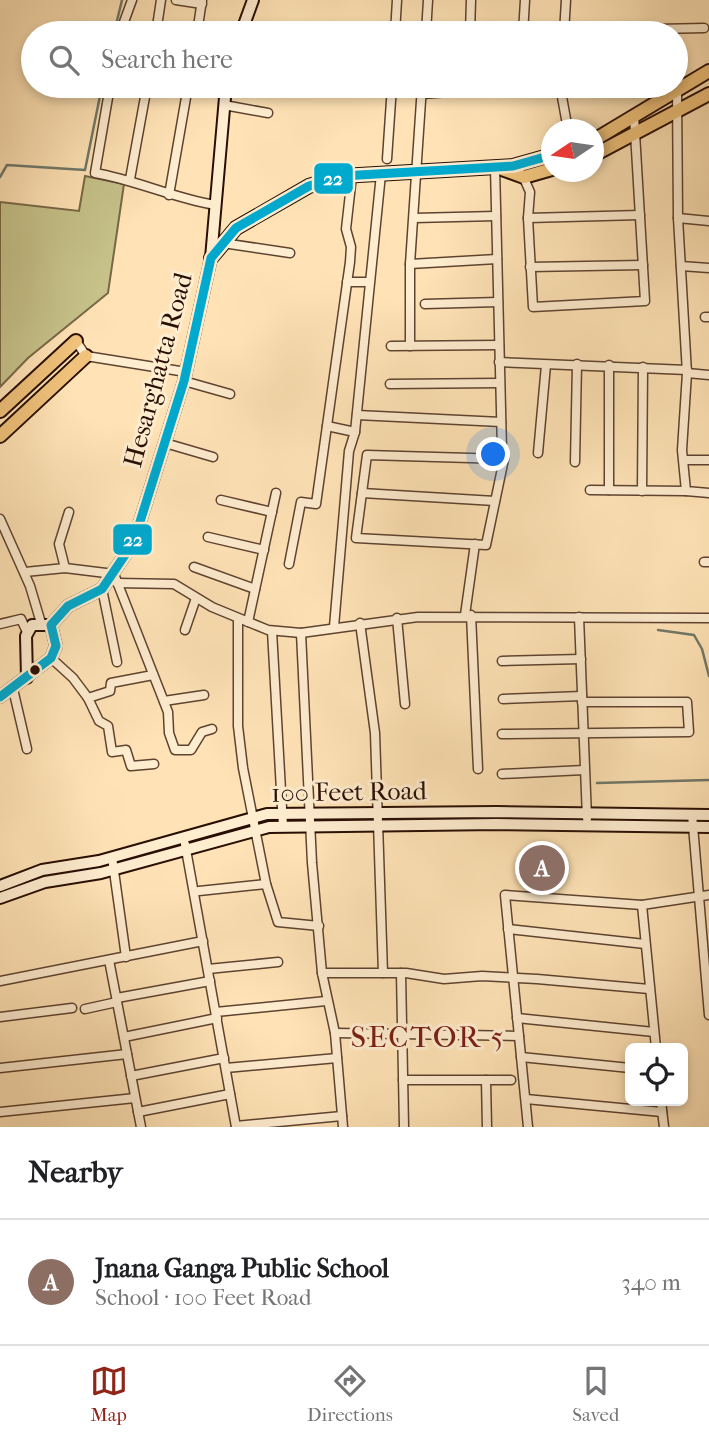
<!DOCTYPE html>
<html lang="en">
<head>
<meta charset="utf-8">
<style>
  :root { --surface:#fff; --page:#f2f2f2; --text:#202124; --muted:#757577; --line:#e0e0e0; --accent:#8f2418 }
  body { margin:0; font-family:"IM FELL French Canon",serif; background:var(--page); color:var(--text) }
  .controls { position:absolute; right:21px; bottom:21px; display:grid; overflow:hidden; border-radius:10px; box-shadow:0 4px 10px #0003 }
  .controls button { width:63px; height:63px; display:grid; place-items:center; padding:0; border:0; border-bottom:2px solid var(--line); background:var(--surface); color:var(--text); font:35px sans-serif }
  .compass { position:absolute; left:541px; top:119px; width:63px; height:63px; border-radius:50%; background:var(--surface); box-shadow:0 4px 10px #0003; rotate:257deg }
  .you { position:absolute; left:494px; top:455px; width:24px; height:24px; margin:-18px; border:5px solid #fff; border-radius:50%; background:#1a73e8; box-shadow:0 0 0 10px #1a73e833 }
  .badge { display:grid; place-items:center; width:46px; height:46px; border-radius:50%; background:var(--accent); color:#fff; font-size:23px; font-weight:700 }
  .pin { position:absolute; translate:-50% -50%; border:4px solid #fff; box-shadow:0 2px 7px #0006 }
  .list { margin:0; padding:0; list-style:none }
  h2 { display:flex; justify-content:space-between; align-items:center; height:91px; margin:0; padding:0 28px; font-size:30px }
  h2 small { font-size:23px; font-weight:400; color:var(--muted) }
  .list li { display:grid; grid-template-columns:46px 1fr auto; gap:21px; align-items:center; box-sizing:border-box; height:126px; padding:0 28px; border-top:2px solid var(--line) }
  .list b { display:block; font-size:26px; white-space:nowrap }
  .list p { margin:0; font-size:23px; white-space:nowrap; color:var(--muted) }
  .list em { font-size:23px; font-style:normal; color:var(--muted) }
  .icon { flex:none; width:38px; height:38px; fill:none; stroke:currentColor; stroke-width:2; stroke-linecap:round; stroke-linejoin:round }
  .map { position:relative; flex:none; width:709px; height:1127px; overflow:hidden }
  .search { position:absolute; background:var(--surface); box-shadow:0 4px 10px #0003; left:21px; right:21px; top:21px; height:77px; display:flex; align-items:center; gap:18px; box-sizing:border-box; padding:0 24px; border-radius:38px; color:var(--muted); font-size:26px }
  .sheet { height:217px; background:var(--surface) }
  nav { display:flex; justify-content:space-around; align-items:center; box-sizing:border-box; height:98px; border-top:2px solid var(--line); background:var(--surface); font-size:19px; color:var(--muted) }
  nav a { display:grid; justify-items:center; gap:4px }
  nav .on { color:var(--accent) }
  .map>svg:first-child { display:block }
  .green { fill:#c6c28a; stroke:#786846; stroke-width:2 }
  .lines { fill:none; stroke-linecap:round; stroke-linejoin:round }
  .stream { stroke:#70786a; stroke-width:2.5 }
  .street-casing { stroke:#5e4330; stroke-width:11 }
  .secondary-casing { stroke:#290e03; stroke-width:14 }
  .primary-casing { stroke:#290e03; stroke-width:16 }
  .street { stroke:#ffedd0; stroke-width:8 }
  .secondary { stroke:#ffedd0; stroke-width:10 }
  .primary { stroke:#f0c27b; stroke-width:12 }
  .bus-1-casing { stroke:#ffedd0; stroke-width:14 }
  .bus-1 { stroke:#00a9ce; stroke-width:9 }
  .bus-dot { fill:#290e03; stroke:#ffedd0; stroke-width:2.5 }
  .labels { text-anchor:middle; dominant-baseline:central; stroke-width:6; stroke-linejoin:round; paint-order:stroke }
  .street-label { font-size:26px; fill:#290e03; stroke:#ffedd0 }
  .quarter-label { font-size:30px; letter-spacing:2px; fill:#7a1f14; stroke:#ffedd0 }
  .line-badge { stroke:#ffedd0; stroke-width:2.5 }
  .badge-label { font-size:19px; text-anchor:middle; font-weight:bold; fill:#fff }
</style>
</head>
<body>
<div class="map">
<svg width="709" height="1127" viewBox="0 0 709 1127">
  <rect width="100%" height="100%" fill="#ffe3b6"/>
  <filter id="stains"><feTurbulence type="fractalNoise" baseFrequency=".00286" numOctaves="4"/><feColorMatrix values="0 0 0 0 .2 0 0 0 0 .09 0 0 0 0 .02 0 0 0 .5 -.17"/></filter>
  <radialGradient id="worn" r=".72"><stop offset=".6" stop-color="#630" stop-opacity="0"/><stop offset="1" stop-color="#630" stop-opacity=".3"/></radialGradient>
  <!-- green -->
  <path class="green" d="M85,176L124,184L108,293L28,358L0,387V202L79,211Z"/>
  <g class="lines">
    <!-- stream -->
    <g class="stream">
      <path d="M114,33L122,0"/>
      <path d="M0,177L7,165L85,170L102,86"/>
      <path d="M658,630L694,635L702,649L709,676"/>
      <path d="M597,783L709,780"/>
    </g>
    <!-- street casing -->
    <g class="street-casing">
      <g id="street">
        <path d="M176,0L202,4"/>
        <path d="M564,31L704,28"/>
        <path d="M120,33L132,0"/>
        <path d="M156,33L161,0"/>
        <path d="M197,33L202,0"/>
        <path d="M395,33L397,0"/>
        <path d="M426,33L428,0"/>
        <path d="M470,33L471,0"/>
        <path d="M523,33L525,0"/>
        <path d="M564,33L566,0"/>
        <path d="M110,86L95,173C136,180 173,198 215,205"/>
        <path d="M560,86L568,130"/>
        <path d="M677,91L678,218L687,373L682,450L686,491L709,493"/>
        <path d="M422,94L529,86"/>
        <path d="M224,105L268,113"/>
        <path d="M387,159L392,86"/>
        <path d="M495,167L502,450"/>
        <path d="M523,176L530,192L528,218L533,307L645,301L634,116"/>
        <path d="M130,179L147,86"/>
        <path d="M169,195L188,86"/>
        <path d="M414,218L496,216"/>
        <path d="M528,218L640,215"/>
        <path d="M678,218L709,221"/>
        <path d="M223,243L290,253"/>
        <path d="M410,264L497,259"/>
        <path d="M681,266L709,268"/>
        <path d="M530,267L643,265"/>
        <path d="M347,282H369"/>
        <path d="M425,304L498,302"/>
        <path d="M705,317H709"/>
        <path d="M76,341L86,356L186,372"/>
        <path d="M391,346L499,345"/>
        <path d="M410,346V264L422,86"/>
        <path d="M499,362L687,370"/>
        <path d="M609,365V490"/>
        <path d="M687,373L709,375"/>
        <path d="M184,381L230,394"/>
        <path d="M390,384L499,383"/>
        <path d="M357,415L501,422"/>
        <path d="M327,426L355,432"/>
        <path d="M165,443L213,457"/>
        <path d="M538,453L546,365"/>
        <path d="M367,455L504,459L486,545L356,538Z"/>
        <path d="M685,460H709"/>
        <path d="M575,462L577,364"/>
        <path d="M590,490L686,491"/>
        <path d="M642,491L643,367"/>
        <path d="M362,493L495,501"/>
        <path d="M221,500L272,512"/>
        <path d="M0,519L30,586L41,623"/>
        <path d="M208,537L264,550"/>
        <path d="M704,562H709"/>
        <path d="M289,564L301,502L316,504L350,262L351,247L346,229L352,176"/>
        <path d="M194,567L255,589"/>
        <path d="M65,568L59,544L69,512"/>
        <path d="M25,572L65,568L114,574L168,712L169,733L175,750H191L202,732L212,729"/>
        <path d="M117,583L174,584L212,607L268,630L301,633L418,617L709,618"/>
        <path d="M102,589L117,662"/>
        <path d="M465,615L475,544"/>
        <path d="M471,615L478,769"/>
        <path d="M579,617L587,818"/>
        <path d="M397,618L405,704"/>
        <path d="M238,619V726L243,768L266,884L278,922L319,926"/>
        <path d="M248,622L276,493"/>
        <path d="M360,623L375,733L383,973"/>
        <path d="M0,624L21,619L27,632"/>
        <path d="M334,627L349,451L355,432L381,174"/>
        <path d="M185,630L196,598"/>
        <path d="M272,631L283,826"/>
        <path d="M301,633L312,863L322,973L335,1033L343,1127"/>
        <path d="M51,658L73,678L88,698L110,691L111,683L153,675"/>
        <path d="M502,661L581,659"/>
        <path d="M13,689L27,749"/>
        <path d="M88,698L99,721L108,726L112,752L126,750L131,766L154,764"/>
        <path d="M503,699L582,696"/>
        <path d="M164,701L204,695"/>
        <path d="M502,734L689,732L687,702H582"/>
        <path d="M502,774L584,770"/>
        <path d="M692,814L709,1015"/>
        <path d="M185,844L236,1127"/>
        <path d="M112,857L126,957"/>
        <path d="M199,891L266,884"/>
        <path d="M642,905L656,1048"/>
        <path d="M508,929L645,944"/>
        <path d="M109,960L141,1127"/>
        <path d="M208,969L278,962"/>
        <path d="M322,973H406L444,979L482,976L537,979L649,989"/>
        <path d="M401,973L404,1127"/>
        <path d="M0,981L203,941"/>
        <path d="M117,998L210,981"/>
        <path d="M85,1009L117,1002"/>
        <path d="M216,1012L326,1001"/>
        <path d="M0,1017L72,1008"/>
        <path d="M517,1018L654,1032"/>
        <path d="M335,1033L519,1036"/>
        <path d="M124,1037L217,1018"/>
        <path d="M521,1057L630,1068"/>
        <path d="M0,1068L127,1054"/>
        <path d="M226,1068L337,1058"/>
        <path d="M131,1076L224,1058"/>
        <path d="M403,1080H511"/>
        <path d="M486,1080L487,1127"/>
        <path d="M526,1099L662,1112"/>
        <path d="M661,1101L664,1127"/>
        <path d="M0,1112L135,1098"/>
        <path d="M138,1112L230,1094"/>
        <path d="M236,1126L342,1116"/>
        <path d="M528,1127L505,895L642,905L709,895"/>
      </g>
    </g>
    <!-- secondary casing -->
    <g class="secondary-casing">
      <g id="secondary">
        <path d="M241,33L253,0"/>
        <path d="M27,678L26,636L32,625H51"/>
        <path d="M0,697L51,658L56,646L51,625L68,606L102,589L127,552L139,525L184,381L211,258L226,86"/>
        <path d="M0,886L42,870L99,861L267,814L497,812L709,815"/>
        <path d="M0,898L45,882L101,873L269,827L497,824L709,827"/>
      </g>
    </g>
    <!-- primary casing -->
    <g class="primary-casing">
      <g id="primary">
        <path d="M594,140L709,71"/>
        <path d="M594,155L709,94"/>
        <path d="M502,169L524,177L552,169"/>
        <path d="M211,258L236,228L309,186L342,176L513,166L552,155"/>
        <path d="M0,411L76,341"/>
        <path d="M0,436L86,356"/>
      </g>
    </g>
    <!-- street -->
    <use href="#street" class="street"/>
    <!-- secondary -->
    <use href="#secondary" class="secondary"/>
    <!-- primary -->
    <use href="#primary" class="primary"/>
    <!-- bus-1 casing -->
    <g class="bus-1-casing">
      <path id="bus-1" d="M0,697L51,658L56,646L51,625L68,606L102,589L127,552L139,525L184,381L211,258L236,228L309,186L342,176L513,166L552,155"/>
    </g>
    <!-- bus-1 -->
    <use href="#bus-1" class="bus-1"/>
  </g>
  <!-- markers -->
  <circle class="bus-dot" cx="35" cy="670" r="6"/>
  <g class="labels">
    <!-- street labels -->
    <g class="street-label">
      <text transform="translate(158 370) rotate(-75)">Hesarghatta Road</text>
      <text transform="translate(349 792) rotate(-1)">100 Feet Road</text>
    </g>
    <!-- quarter labels -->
    <g class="quarter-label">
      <text x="428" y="1037">SECTOR 5</text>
    </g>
  </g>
  <g class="line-badge">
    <rect x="313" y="162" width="41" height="33" rx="7" fill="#00a9ce"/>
    <rect x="112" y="523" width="41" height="33" rx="7" fill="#00a9ce"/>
  </g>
  <g class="badge-label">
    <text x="333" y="185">22</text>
    <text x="133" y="546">22</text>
  </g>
  <rect width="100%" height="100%" filter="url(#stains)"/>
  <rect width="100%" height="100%" fill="url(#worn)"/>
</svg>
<div class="controls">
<button><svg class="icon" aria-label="locate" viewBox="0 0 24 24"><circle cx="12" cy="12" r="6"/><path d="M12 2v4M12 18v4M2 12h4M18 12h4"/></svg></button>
</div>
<svg class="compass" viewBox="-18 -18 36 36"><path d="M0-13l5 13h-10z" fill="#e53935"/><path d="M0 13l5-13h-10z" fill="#757577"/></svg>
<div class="you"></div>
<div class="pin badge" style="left:542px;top:868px;background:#8d6e63">A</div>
<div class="search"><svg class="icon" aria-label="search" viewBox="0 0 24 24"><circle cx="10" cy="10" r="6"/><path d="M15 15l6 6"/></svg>Search here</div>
</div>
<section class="sheet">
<h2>Nearby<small></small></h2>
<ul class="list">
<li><span class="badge" style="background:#8d6e63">A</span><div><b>Jnana Ganga Public School</b><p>School · 100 Feet Road</p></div><em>340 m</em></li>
</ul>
</section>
<nav>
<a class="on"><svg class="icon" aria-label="map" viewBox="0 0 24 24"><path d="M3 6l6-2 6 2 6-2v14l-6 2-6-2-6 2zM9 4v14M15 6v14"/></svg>Map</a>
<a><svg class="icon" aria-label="directions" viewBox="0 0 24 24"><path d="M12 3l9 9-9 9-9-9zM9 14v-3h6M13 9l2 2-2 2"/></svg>Directions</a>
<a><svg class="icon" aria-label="saved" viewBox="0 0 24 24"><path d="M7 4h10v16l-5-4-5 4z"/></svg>Saved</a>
</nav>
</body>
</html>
